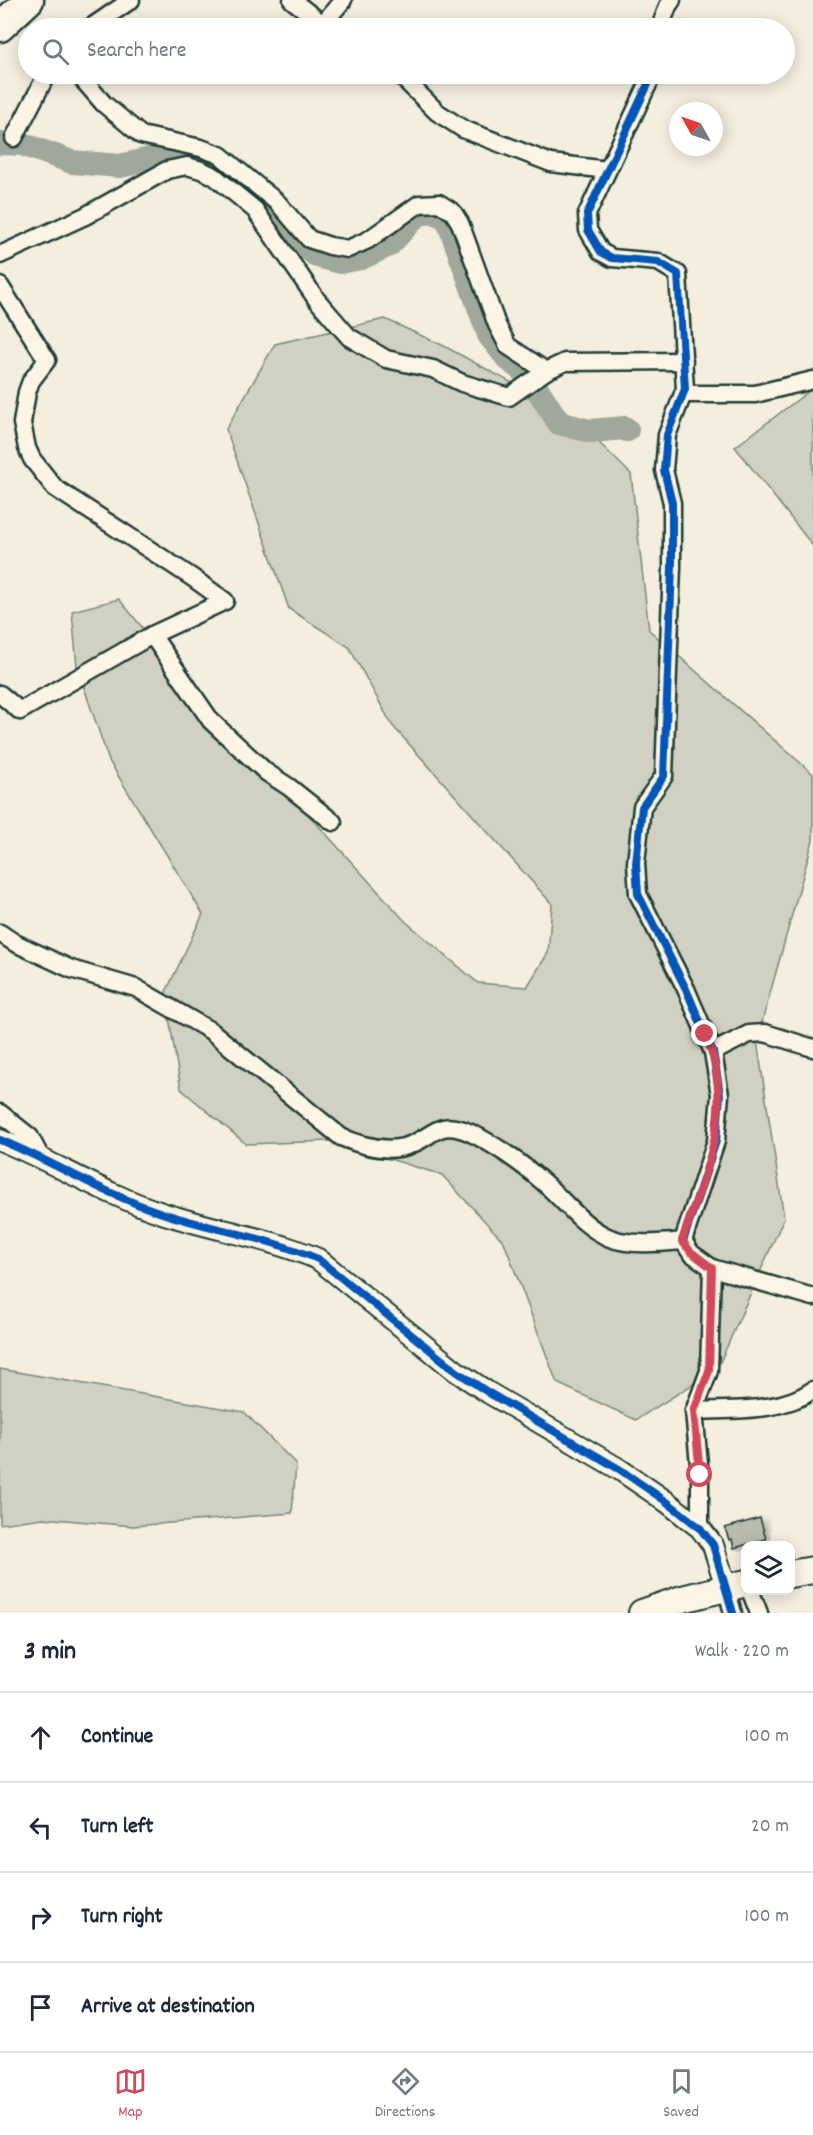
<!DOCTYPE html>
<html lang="en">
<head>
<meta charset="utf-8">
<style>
  :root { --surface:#fff; --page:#f6f6f7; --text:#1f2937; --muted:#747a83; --line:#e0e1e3; --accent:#d1495b }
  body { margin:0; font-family:Dekko,sans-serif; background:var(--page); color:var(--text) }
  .controls { position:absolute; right:18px; bottom:18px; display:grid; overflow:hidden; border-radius:12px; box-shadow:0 3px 15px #0003 }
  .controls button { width:54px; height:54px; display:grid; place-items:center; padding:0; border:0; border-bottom:2px solid var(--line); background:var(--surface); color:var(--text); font:30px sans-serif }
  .compass { position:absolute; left:669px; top:102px; width:54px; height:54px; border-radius:50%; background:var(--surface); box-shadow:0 3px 15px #0003; rotate:310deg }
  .stop { position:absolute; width:18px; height:18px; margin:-14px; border:4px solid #d1495b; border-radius:50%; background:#fff }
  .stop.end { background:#d1495b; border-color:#fff; box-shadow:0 2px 6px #0008 }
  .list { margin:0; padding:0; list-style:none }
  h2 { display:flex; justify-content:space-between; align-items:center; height:78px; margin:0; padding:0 24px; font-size:26px }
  h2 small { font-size:20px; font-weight:400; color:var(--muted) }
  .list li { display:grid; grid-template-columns:39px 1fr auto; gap:18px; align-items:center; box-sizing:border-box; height:90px; padding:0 24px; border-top:2px solid var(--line) }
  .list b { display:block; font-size:22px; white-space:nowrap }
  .list em { font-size:20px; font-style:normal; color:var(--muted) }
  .icon { flex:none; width:33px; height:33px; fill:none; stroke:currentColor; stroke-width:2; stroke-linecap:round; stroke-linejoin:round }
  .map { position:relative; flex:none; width:813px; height:1613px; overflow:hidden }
  .search { position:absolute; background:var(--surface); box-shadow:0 3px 15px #0003; left:18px; right:18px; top:18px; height:66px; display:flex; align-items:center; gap:15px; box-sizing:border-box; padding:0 21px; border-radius:33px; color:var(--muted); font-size:22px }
  .sheet { height:438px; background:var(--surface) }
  nav { display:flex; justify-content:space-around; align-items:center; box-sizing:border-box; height:84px; border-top:2px solid var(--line); background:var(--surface); font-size:16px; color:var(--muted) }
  nav a { display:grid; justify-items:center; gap:3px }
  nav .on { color:var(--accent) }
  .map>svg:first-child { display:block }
  .green { fill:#d0d1c2; stroke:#78877b; stroke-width:1.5 }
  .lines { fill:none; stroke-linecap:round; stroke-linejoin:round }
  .river { stroke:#a0a89b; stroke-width:24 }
  .building { fill:#b8bcae; stroke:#1f3d34; stroke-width:1.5; filter:url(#shadow) }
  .minor-casing { stroke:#1f3d34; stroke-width:21 }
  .tertiary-casing { stroke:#1f3d34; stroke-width:24 }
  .primary-casing { stroke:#1f3d34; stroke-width:30 }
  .motorway-casing { stroke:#1f3d34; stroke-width:33 }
  .minor { stroke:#fcf5e5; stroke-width:16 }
  .tertiary { stroke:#fcf5e5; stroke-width:20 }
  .primary { stroke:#fcf5e5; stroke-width:26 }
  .motorway { stroke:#fcf5e5; stroke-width:28 }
  .cycleway-casing { stroke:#fcf5e5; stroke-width:11 }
  .cycleway { stroke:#0057b8; stroke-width:8 }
  .route { stroke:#d1495b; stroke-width:8 }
</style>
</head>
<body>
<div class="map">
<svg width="813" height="1613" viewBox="0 0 813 1613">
  <defs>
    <filter id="shadow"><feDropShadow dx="5" dy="3" stdDeviation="3" flood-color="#0004"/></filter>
  </defs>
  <rect width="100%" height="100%" fill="#f3eede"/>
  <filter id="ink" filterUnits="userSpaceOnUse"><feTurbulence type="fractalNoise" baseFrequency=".0167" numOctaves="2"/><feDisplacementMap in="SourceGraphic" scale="12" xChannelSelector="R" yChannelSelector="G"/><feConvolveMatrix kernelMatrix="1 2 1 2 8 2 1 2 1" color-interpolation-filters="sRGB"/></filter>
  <g filter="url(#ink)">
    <!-- green -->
    <g class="green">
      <path d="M385,319L444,346L571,415L631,474L649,630L813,774V840L757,1040L784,1218L717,1369L636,1420L557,1383L504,1242L442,1175L331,1141L246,1144L181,1089L165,994L203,914L109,761L77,667L72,611L119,599L178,671L405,921L478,983L527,987L548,953L552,904L392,725L349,647L289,609L226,429L275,344Z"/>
      <path d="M813,388V546L735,447Z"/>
      <path d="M0,1369L244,1412L296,1464L292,1513L133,1526L43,1518L0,1524Z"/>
    </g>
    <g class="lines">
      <!-- river -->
      <path class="river" d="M0,143L22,144L72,162L120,166L167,155L182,154L198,159L260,201L291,235L317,256L340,262L361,258L389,245L418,214L433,212L447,218L489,335L508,359L529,376L559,423L590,431L625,428L627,430"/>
    </g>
    <!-- building -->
    <path class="building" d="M760,1518L766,1539L734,1548L732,1539L729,1540L725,1528Z"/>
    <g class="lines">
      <!-- minor casing -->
      <g class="minor-casing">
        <g id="minor">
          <path d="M292,0L328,28"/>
          <path d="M322,25L343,0"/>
          <path d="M90,28L131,0"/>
          <path d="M660,28L668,6L672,0"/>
          <path d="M78,74L104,104L141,135L201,148L220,155L278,203L309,239L330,246L348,249L368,240L419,204L439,203L453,212L460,223L497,325L508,346L546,371L565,362L684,361"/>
          <path d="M399,74L437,112L463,129L551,163L607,170"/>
          <path d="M651,74L650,80L587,214L588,230L601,252L612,258L658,262L678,274L685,389L667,435L664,470L672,503V567L664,776L642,807L636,863L638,894L686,989L713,1052L720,1095L716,1141L683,1241"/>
          <path d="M14,138L47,74"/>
          <path d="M0,255L85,216L167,170L187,166L201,170L214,176L255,210L317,300L349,337L386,359L433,369L462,383L509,397L546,371"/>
          <path d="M0,286L47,360L31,381L27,392L22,423L27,448L32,459L55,488L193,578L225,601L152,635L20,711L0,694"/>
          <path d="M683,394H755L813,380"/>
          <path d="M152,635L211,721L266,772L289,787L333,822"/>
          <path d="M0,933L15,943L71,969L136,988L211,1031L341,1137C360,1145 384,1152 404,1147C434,1139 435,1117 471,1133C494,1144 524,1165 543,1182C564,1200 583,1227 610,1238C630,1246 661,1243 683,1241"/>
          <path d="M713,1052L749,1034L765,1033L813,1048"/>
          <path d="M0,1113L30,1137L41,1158"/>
          <path d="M683,1241L691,1253L712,1268L709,1371L694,1411L700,1475V1528"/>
          <path d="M712,1268L813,1297"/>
          <path d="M694,1411C733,1409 780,1413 813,1390"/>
          <path d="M726,1587L733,1613"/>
          <path d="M750,1590L759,1613"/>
        </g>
      </g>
      <!-- tertiary casing -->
      <g class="tertiary-casing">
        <path id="tertiary" d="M0,1140C54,1162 104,1194 159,1212C212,1230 267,1237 318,1259L456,1371L489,1393L619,1469L667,1502L700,1528L713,1545L726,1587"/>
      </g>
      <!-- primary casing -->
      <g class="primary-casing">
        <g id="primary">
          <path d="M790,1574L813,1570"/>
          <path d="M642,1613L682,1599L746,1583"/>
        </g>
      </g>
      <!-- motorway casing -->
      <g class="motorway-casing">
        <path id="motorway" d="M0,27L29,0"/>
      </g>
      <!-- minor -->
      <use href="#minor" class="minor"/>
      <!-- tertiary -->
      <use href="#tertiary" class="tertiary"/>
      <!-- primary -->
      <use href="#primary" class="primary"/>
      <!-- motorway -->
      <use href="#motorway" class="motorway"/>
      <!-- cycleway casing -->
      <g class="cycleway-casing">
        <g id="cycleway">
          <path d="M651,74L650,80L587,214L588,230L601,252L612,258L658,262L678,274L685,389L667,435L664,470L672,503V567L664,776L642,807L636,863L638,894L686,989L713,1052L720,1095L716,1141L683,1241"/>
          <path d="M0,1140C54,1162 104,1194 159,1212C212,1230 267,1237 318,1259L456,1371L489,1393L619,1469L667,1502L700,1528L713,1545L733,1613"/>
        </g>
      </g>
      <!-- cycleway -->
      <use href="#cycleway" class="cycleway"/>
    </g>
  </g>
  <g class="lines" filter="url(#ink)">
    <!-- route -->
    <path class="route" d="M700,1475L694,1411L709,1371L712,1268L691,1252L682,1241C706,1170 737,1107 705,1034"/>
  </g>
</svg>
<div class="controls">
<button><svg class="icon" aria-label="layers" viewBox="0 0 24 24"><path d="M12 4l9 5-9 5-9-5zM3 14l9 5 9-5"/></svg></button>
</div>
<svg class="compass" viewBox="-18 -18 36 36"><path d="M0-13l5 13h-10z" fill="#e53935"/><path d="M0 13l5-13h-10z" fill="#747a83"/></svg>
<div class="stop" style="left:700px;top:1475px"></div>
<div class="stop end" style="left:705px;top:1034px"></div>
<div class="search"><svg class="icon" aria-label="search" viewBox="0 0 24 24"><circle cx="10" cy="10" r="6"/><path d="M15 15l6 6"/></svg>Search here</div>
</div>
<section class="sheet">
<h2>3 min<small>Walk · 220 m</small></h2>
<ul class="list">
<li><svg class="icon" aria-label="ahead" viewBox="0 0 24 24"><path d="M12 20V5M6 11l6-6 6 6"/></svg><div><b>Continue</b></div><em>100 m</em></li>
<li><svg class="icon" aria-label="left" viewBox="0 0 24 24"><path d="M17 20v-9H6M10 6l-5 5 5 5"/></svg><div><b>Turn left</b></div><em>20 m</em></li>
<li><svg class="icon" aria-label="right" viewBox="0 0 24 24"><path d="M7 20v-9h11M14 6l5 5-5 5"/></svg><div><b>Turn right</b></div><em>100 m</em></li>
<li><svg class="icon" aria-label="arrive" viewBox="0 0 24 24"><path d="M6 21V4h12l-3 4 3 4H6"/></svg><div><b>Arrive at destination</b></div></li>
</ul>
</section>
<nav>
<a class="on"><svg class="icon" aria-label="map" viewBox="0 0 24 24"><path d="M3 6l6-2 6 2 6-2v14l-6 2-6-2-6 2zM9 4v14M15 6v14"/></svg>Map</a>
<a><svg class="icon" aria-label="directions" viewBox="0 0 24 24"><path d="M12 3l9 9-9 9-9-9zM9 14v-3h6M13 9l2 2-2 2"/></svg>Directions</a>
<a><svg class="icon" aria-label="saved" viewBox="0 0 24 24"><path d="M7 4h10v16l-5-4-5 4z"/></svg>Saved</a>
</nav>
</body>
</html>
